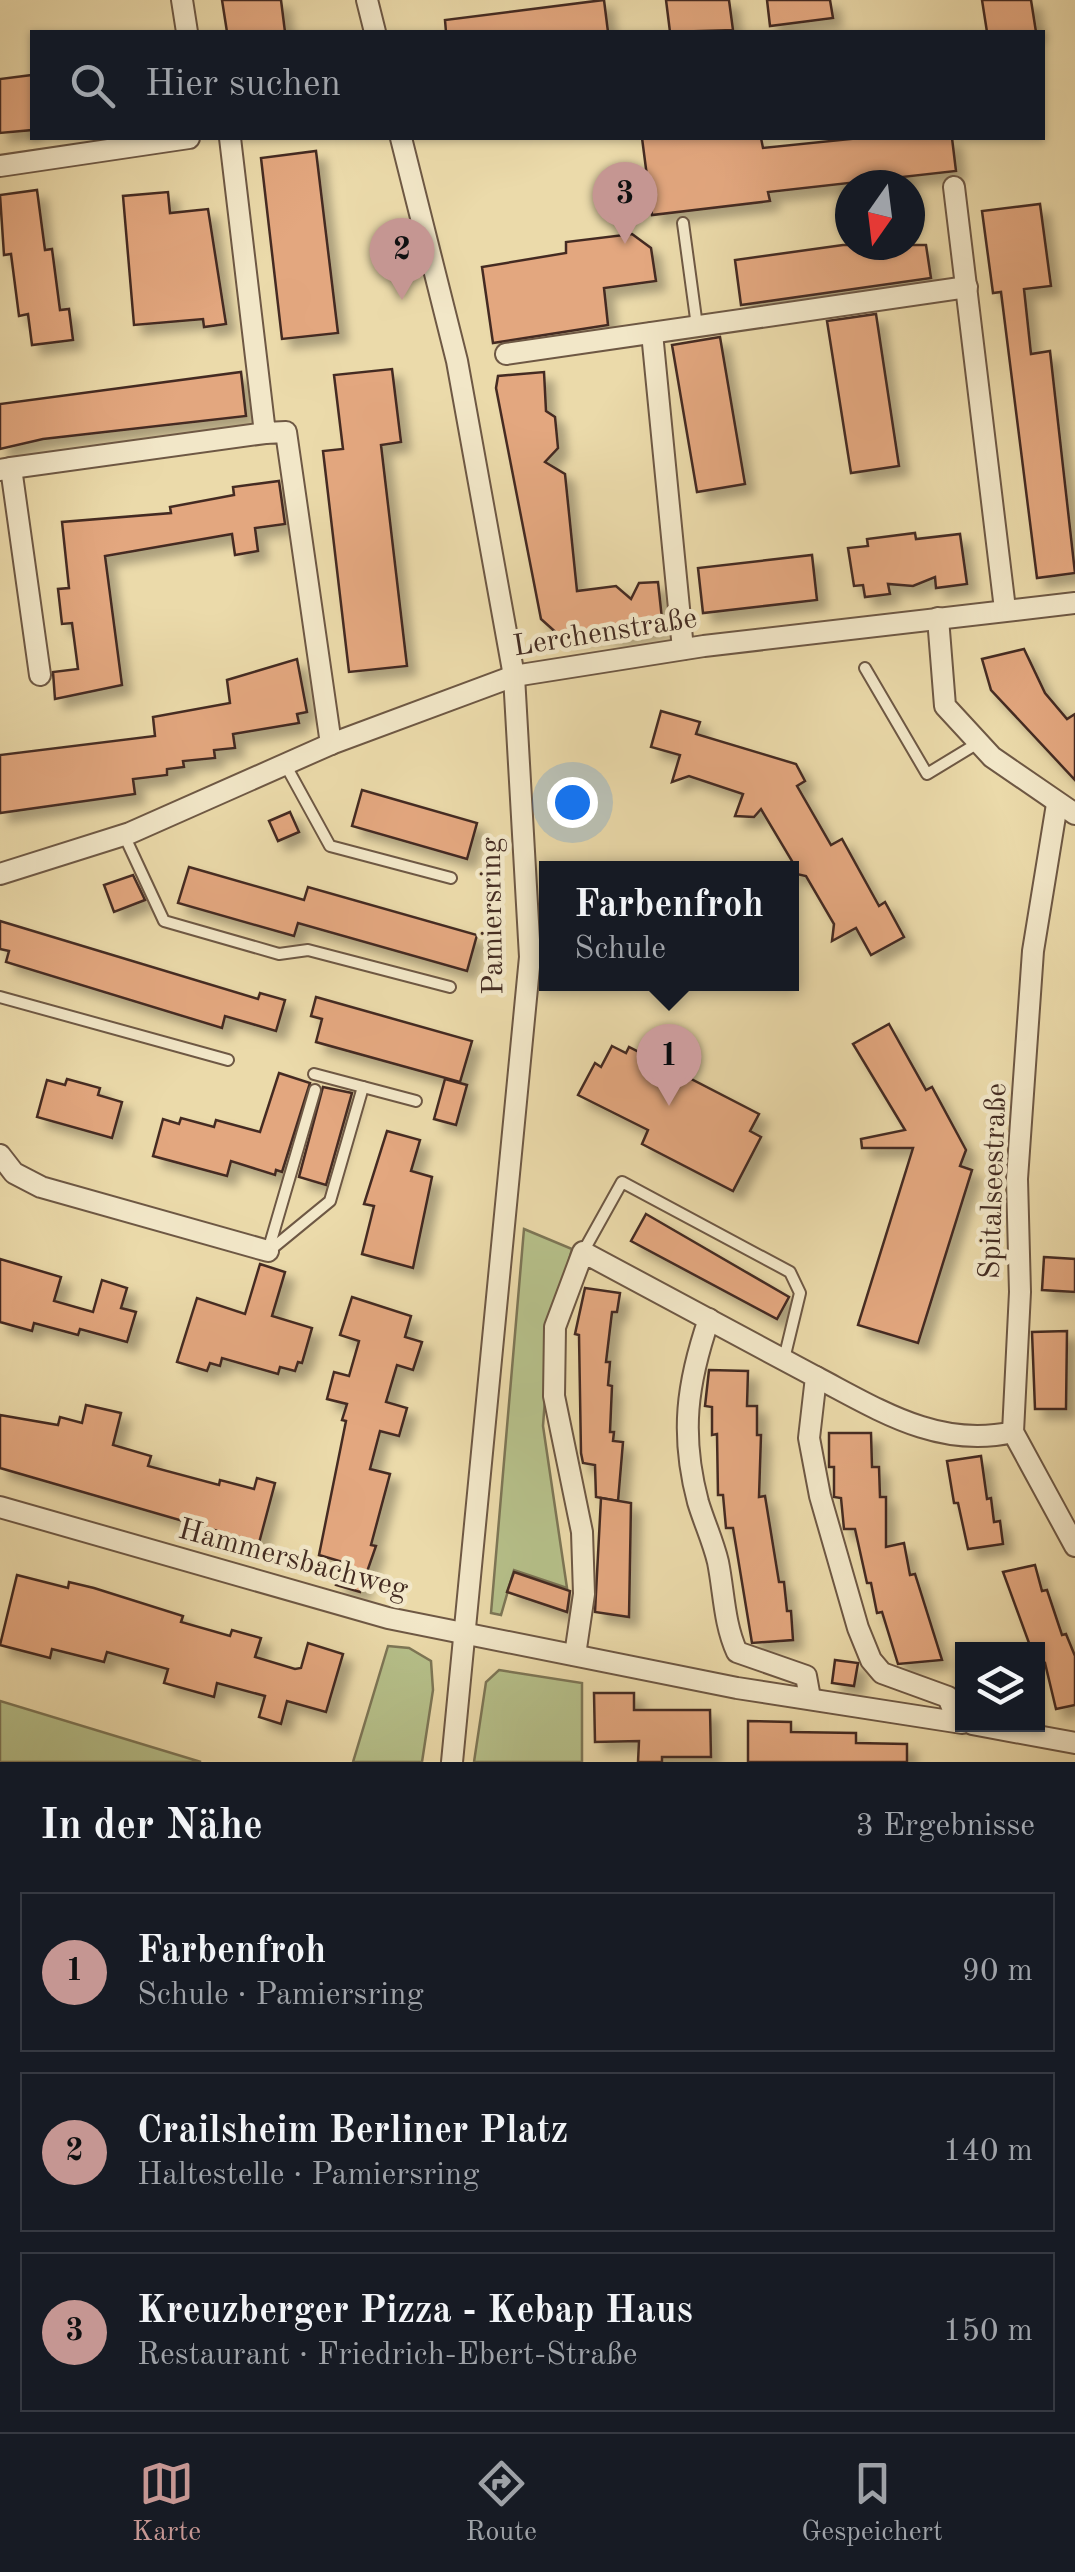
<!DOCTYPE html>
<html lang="de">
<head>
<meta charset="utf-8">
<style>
  :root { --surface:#171b24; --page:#20242c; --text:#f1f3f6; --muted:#9ea1a6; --line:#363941; --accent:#c59692 }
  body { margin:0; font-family:"Old Standard TT",serif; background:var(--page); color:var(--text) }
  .controls { position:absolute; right:30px; bottom:30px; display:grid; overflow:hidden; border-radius:0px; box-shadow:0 2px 8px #0004 }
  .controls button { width:90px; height:90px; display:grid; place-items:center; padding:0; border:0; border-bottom:2px solid var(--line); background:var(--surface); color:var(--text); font:50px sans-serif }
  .compass { position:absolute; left:835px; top:170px; width:90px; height:90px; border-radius:50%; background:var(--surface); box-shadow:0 2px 8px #0004; rotate:194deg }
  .you { position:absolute; left:572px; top:802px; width:35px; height:35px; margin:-25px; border:8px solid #fff; border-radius:50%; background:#1a73e8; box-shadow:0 0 0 15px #1a73e833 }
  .badge { display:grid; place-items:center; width:65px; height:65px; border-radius:50%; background:var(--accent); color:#111; font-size:32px; font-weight:700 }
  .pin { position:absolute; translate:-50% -82px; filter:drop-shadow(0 2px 5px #0008) }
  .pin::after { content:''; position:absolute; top:52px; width:35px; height:30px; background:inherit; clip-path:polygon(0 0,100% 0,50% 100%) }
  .popup { position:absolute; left:539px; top:861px; width:260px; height:130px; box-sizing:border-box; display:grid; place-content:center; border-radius:0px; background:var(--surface); filter:drop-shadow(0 2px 8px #0005); font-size:32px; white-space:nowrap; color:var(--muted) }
  .popup b { font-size:38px; color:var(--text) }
  .popup::after { content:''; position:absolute; left:50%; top:100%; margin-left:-20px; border:20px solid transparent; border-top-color:var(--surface) }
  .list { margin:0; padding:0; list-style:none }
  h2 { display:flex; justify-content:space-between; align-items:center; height:130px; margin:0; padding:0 40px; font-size:42px }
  h2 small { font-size:32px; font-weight:400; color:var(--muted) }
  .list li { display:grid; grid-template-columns:65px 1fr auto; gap:30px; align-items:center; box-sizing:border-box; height:160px; margin:0 20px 20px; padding:0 20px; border:2px solid var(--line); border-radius:0px }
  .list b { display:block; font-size:38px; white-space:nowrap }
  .list p { margin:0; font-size:32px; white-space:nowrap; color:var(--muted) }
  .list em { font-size:32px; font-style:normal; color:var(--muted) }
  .icon { flex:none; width:55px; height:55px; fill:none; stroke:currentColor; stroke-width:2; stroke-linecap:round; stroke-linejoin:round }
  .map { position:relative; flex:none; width:1075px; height:1762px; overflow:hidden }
  .search { position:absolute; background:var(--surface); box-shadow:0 2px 8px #0004; left:30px; right:30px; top:30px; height:110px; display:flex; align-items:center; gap:25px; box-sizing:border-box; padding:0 35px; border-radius:0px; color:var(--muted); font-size:38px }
  .sheet { height:670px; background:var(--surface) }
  nav { display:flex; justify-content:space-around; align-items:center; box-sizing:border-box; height:140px; border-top:2px solid var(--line); background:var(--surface); font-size:28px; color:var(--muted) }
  nav a { display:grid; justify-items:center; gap:5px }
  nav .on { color:var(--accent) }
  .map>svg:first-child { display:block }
  .green { fill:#b6c08a; stroke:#7d7656; stroke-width:2.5 }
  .building { fill:#e3a77f; stroke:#442c22; stroke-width:2.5; filter:url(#shadow) }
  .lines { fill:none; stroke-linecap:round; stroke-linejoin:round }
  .lane-casing { stroke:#6e5844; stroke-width:14 }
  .street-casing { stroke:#6e5844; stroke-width:24 }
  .lane { stroke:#f2e7c8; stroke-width:10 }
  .street { stroke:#f2e7c8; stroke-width:20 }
  .labels { text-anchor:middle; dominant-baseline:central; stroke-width:9; stroke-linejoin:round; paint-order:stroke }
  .street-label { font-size:30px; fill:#442c22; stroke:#f2e7c8 }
</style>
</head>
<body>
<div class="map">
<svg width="1075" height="1762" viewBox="0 0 1075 1762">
  <defs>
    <filter id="shadow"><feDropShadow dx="9" dy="9" stdDeviation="5" flood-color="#0004"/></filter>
  </defs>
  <rect width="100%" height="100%" fill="#ebdaaa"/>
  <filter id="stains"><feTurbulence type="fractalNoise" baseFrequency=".002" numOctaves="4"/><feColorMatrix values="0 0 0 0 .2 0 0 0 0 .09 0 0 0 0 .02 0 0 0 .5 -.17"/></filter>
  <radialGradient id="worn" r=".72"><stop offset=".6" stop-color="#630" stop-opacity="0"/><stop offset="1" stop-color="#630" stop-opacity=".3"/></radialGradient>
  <!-- green -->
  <g class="green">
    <path d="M524,1229L572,1249L550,1330L543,1426L567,1588L514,1570L501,1615L491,1613Z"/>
    <path d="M388,1646L409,1648L431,1661L433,1690L422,1762H353Z"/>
    <path d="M499,1670L582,1683V1762H474L486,1682Z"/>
    <path d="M0,1701L201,1762H0Z"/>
  </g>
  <!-- building -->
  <g class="building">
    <path d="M222,0H281L285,32H227Z"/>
    <path d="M604,0L608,32H446L445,20Z"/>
    <path d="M666,0H729L733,30L670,32Z"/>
    <path d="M767,0H830L833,18L770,26Z"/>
    <path d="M982,0H1031L1036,32H987Z"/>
    <path d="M32,75V130L0,133V79Z"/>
    <path d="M642,138H761L763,148L860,138H952L956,171L768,192L770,201L652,215Z"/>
    <path d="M316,151L338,333L282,339L261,158Z"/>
    <path d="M37,190L45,250L52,249L60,310L69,309L73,340L32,345L28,314L19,316L11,254L4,255L0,195Z"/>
    <path d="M168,192L170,213L208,209L226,324L204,327L203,319L134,325L123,196Z"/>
    <path d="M1040,204L1051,286L1024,289L1031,354L1050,351L1075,573L1037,578L1001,292L993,293L982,211Z"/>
    <path d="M632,234L651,248L656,281L604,288L608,325L493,343L482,267L566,253V242Z"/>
    <path d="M843,245H926L931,278L741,305L735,260Z"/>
    <path d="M876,314L899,466L851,473L827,321Z"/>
    <path d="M720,337L745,484L697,492L672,345Z"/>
    <path d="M392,369L401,442L381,445L407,666L349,672L323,451L343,449L334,375Z"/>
    <path d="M241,372L246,416L43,439L0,449V404Z"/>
    <path d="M544,372L546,411L555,417L558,448L545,462L565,474L577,591L616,586L631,599L639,583L658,582L663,628L616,637L603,633L561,637L541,619L496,388L498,376Z"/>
    <path d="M279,481L285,524L255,528L258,551L235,555L232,534L105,556L122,685L55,699L53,672L78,669L72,623L62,624L58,589L69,588L62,522L171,513L170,507L234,495L233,487Z"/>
    <path d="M915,533L916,539L960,534L967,584L936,588L935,577L913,586L888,584L890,594L865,597L863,585L854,586L848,548L868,546L867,539Z"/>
    <path d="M812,555L817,600L703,613L698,568Z"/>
    <path d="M1024,649L1045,693L1067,719L1075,714V780L991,690L982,659Z"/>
    <path d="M297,659L307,712L297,714L299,723L233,734L235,748L214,750L215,758L183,761L184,767L167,769V775L133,779L135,794L0,813V755L155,736L153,717L230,703L227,680Z"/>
    <path d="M661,711L700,722L696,734L796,764L805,781L797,786L831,845L842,839L879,906L885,902L904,937L871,955L856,928L832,941L834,924L806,876L792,873V861L761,809L754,817L735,816L743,794L689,776L672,782L680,755L651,747Z"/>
    <path d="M362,790L477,823L467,859L352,826Z"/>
    <path d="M290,812L299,832L278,841L269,821Z"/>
    <path d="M189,867L304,900L308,887L477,935L467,971L298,923L294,936L178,903Z"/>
    <path d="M133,875L145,900L114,912L104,885Z"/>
    <path d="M0,921L258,999L260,993L285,1000L276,1031L225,1016L222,1028L6,962L9,951L0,949Z"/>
    <path d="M316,997L472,1041L460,1082L316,1042L322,1019L311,1016Z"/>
    <path d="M889,1024L926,1090L932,1087L966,1150L960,1166L972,1170L918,1343L858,1325L913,1148H862L861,1139L905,1130L853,1044Z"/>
    <path d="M612,1046L626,1053L629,1047L759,1114L750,1131L761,1137L733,1191L642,1144L648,1130L578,1095L595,1063L601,1067Z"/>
    <path d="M279,1073L310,1083L282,1172L276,1170L275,1175L231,1161L227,1176L153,1156L163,1119L179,1124L181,1118L214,1127L216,1120L260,1132Z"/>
    <path d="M67,1079L100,1088L98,1095L122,1102L112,1138L37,1117L47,1080L65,1085Z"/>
    <path d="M445,1079L467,1085L456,1125L434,1119Z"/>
    <path d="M323,1087L352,1093L326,1185L299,1177Z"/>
    <path d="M387,1131L420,1140L411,1171L432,1177L413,1268L362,1254L374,1206L364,1204Z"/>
    <path d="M646,1214L789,1297L777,1319L631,1241Z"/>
    <path d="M1044,1257L1075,1259V1292L1042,1290Z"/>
    <path d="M0,1259L61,1277L54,1301L93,1312L102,1280L127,1288L121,1308L136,1312L127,1342L80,1329L78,1335L34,1323L32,1331L0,1322Z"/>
    <path d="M260,1264L285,1272L272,1316L312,1328L302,1363L298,1362L295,1371L280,1367L278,1374L222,1358L220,1366L210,1363L207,1371L177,1362L197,1298L245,1314Z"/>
    <path d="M585,1288L620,1293L617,1312H612L606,1362H610L608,1385L612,1386L610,1432H614L613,1441L623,1442L618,1501L596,1497L595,1465L583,1463L581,1453L579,1335L575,1334Z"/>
    <path d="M352,1297L411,1316L405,1337L422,1342L413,1370L397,1365L386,1402L407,1408L399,1436L380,1431L370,1469L390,1474L371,1545L376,1546L360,1592L336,1585L343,1562L319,1555L346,1421L342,1420L347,1404L327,1399L334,1372L349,1376L359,1341L340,1335Z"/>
    <path d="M1067,1331L1066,1409H1035L1032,1332Z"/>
    <path d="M709,1370L748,1371L747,1406H757V1435H761L759,1497L765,1496L779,1582H784L787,1611H791L793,1640L752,1643L733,1528H726L723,1495H718L717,1434L712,1435V1407L705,1406Z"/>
    <path d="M86,1405L121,1413L113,1445L151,1456L148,1466L219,1485L220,1480L254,1489L257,1478L275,1483L259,1543L0,1468V1415L58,1425L60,1417L82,1423Z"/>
    <path d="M829,1433H871L872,1467H879L880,1497H886V1547L904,1543L910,1575L915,1574L942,1660L898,1664L882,1612L877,1613L871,1583H867L855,1529H844L841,1498L834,1497V1467H829Z"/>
    <path d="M981,1456L987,1499L991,1498L994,1522L1000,1521L1003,1544L968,1549L958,1503H954L947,1461Z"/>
    <path d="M601,1498L631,1503L629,1617L595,1612Z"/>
    <path d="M1035,1565L1042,1591L1047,1590L1062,1635L1066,1634L1075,1656V1705L1056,1709L1045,1663L1038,1665V1650L1029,1643L1003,1572Z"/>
    <path d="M514,1572L570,1591L567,1612L507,1592Z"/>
    <path d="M17,1575L68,1588L69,1582L94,1588L183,1616L181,1622L230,1636L232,1630L261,1638L255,1657L295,1669L301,1668L308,1643L343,1654L326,1712L287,1701L281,1724L259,1717L265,1696L217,1683L214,1697L164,1683L168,1669L107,1652L104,1662L52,1649L50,1658L0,1645Z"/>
    <path d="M835,1660L858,1663L854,1686L832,1683Z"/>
    <path d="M594,1693H634V1710H710L711,1757H662V1762H638L639,1741L595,1742Z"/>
    <path d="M748,1721L791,1722V1732L856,1733V1743L907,1744V1762H748Z"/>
  </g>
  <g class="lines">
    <!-- lane casing -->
    <g class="lane-casing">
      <g id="lane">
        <path d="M683,223L697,326"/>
        <path d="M865,668L927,774L978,743"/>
        <path d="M285,764L330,846L451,878"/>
        <path d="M124,835L164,921L279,954L308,950L450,987"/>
        <path d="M0,997L228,1060"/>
        <path d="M314,1074L416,1101"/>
        <path d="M268,1251L315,1090"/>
        <path d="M269,1251L330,1201L363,1087"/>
        <path d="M583,1252L622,1182L790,1272L800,1293L784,1359"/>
      </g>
    </g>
    <!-- street casing -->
    <g class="street-casing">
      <g id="street">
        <path d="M182,0L187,32"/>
        <path d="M367,0L375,32"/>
        <path d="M230,138L265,433L286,432L331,744"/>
        <path d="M401,138L457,361L514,676L530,957L452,1762"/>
        <path d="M0,166L189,138"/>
        <path d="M954,187L1005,609"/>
        <path d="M652,333L683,649"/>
        <path d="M506,354L967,287"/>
        <path d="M11,468L265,433"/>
        <path d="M0,470L11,468L40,675"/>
        <path d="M938,618L945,706L992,757L1075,814"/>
        <path d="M1057,804L1033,951L1017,1179L1020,1292L1013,1432L1075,1546"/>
        <path d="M0,874L130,833L331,744L514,676L704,646L1075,603"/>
        <path d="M0,1155L14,1173L41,1187L268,1251"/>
        <path d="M709,1319C687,1383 680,1434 698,1502C704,1522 713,1541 718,1562C724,1592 724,1624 737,1652L806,1676L810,1698"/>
        <path d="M816,1377C879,1410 939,1449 1013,1432"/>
        <path d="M0,1507L388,1618L737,1688L962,1723"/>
        <path d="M575,1655L584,1594L582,1532L554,1396L555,1327L583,1252L816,1377L809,1438L820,1496L858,1628L871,1660L882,1673L948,1697L958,1722"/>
        <path d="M972,1724L1075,1743"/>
      </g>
    </g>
    <!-- lane -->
    <use href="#lane" class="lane"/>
    <!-- street -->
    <use href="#street" class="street"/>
  </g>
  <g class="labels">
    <!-- street labels -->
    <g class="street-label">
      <text transform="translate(605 633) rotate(-9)">Lerchenstraße</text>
      <text transform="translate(493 916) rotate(-91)">Pamiersring</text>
      <text transform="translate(994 1181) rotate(-88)">Spitalseestraße</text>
      <text transform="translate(293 1560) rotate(15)">Hammersbachweg</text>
    </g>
  </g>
  <rect width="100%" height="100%" filter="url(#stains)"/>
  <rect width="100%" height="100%" fill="url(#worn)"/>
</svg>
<div class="controls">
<button><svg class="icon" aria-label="layers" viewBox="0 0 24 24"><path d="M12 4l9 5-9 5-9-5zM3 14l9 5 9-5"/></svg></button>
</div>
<svg class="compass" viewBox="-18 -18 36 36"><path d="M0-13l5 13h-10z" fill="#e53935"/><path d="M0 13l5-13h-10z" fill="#9ea1a6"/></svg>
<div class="you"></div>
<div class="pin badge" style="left:669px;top:1106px">1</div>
<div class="popup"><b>Farbenfroh</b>Schule</div>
<div class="pin badge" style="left:402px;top:300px">2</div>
<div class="pin badge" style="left:625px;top:244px">3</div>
<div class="search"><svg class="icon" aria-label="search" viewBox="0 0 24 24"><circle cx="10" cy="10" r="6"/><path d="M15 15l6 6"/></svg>Hier suchen</div>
</div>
<section class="sheet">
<h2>In der Nähe<small>3 Ergebnisse</small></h2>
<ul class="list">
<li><span class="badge">1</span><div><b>Farbenfroh</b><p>Schule · Pamiersring</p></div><em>90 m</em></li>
<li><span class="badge">2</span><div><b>Crailsheim Berliner Platz</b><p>Haltestelle · Pamiersring</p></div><em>140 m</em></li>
<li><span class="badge">3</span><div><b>Kreuzberger Pizza - Kebap Haus</b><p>Restaurant · Friedrich-Ebert-Straße</p></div><em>150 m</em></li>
</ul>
</section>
<nav>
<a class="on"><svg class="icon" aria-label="map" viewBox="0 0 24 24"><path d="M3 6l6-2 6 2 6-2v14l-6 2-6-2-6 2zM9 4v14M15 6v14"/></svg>Karte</a>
<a><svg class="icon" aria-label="directions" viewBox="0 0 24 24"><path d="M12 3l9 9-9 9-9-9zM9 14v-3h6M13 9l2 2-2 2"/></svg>Route</a>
<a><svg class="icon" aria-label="saved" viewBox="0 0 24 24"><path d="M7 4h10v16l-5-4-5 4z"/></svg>Gespeichert</a>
</nav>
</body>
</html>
